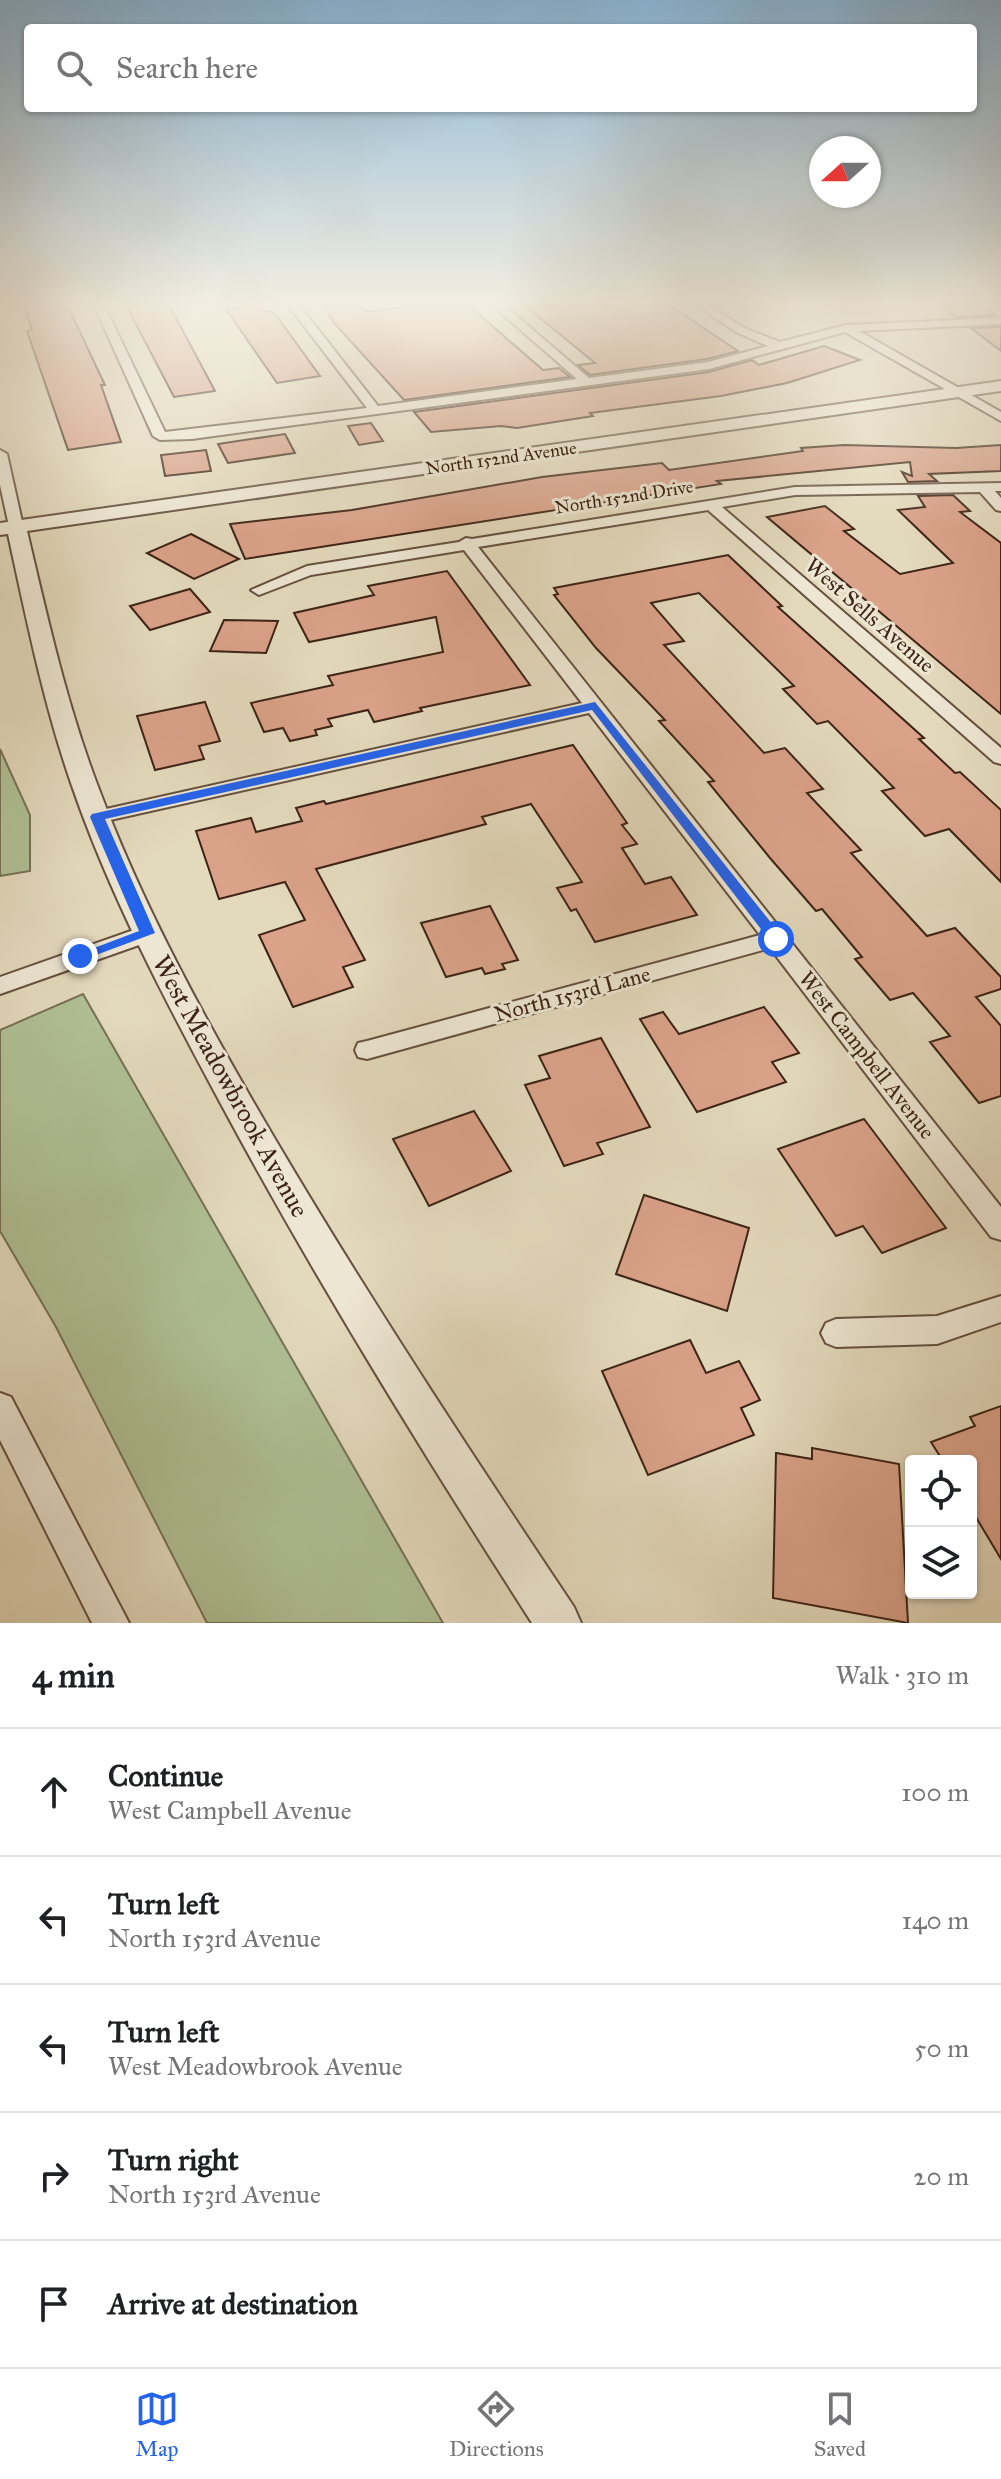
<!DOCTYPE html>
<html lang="en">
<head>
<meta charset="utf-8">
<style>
  :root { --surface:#fff; --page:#f2f2f2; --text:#202124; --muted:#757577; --line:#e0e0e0; --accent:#2563eb }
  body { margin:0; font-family:"IM FELL Great Primer",serif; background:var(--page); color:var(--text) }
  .controls { position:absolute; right:24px; bottom:24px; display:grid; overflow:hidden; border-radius:8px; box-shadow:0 2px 6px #0004 }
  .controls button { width:72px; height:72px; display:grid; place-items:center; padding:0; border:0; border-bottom:2px solid var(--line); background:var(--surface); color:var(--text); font:40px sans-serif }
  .compass { position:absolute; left:809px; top:136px; width:72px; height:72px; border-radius:50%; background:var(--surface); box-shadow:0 2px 6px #0004; rotate:249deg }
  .stop { position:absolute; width:24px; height:24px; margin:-18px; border:6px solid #2563eb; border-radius:50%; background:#fff }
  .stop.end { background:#2563eb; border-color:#fff; box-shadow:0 2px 8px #0008 }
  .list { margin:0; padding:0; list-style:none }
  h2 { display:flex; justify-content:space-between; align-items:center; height:104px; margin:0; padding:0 32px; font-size:34px }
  h2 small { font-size:26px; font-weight:400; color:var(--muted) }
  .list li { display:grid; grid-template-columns:52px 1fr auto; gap:24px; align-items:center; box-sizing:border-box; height:128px; padding:0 32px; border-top:2px solid var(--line) }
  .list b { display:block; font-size:30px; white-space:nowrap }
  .list p { margin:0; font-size:26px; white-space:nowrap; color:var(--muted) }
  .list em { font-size:26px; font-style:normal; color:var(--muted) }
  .icon { flex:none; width:44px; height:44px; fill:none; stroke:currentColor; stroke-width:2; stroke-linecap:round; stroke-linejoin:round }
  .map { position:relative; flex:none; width:1001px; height:1623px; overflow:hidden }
  .search { position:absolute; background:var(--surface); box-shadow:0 2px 6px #0004; left:24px; right:24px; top:24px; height:88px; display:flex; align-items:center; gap:20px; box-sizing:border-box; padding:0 28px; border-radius:8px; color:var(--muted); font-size:30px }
  .sheet { height:744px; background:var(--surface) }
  nav { display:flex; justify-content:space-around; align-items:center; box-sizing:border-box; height:112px; border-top:2px solid var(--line); background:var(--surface); font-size:22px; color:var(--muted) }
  nav a { display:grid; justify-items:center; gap:4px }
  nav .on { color:var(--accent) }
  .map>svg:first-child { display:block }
  .green { fill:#afc094; stroke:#767254; stroke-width:2 }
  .building { fill:#daa289; stroke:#3d2415; stroke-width:2 }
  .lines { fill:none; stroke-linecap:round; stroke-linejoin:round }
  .minor-casing { stroke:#66513f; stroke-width:4 }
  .tertiary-casing { stroke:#66513f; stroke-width:4 }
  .minor { fill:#ede6d3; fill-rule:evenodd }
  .tertiary { fill:#ede6d3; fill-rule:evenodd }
  .route { fill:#2563eb }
  .labels { text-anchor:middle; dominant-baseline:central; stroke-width:6; stroke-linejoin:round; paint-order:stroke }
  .far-street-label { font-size:18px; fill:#3d2415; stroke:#ede6d3 }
  .street-label { font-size:22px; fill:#3d2415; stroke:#ede6d3 }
  .near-street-label { font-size:26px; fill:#3d2415; stroke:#ede6d3 }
</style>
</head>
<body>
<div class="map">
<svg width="1001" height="1623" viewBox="0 0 1001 1623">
  <rect width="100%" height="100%" fill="#e3d9bc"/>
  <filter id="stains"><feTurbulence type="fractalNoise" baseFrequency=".0025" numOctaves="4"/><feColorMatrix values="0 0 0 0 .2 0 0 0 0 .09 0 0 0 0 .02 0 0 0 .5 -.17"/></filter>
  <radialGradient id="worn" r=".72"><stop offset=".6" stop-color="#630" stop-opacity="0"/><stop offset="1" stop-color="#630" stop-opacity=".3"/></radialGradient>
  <!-- green -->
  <g class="green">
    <path d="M0,749L30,815V871L0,876Z"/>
    <path d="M83,994L443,1623H207L56,1327L0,1231V1030Z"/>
  </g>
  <!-- building -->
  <g class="building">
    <path d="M24,305H65L70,311L105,385H101L121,442L68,450L27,331L32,330Z"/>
    <path d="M129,305H169L215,391L174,397L130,313Z"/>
    <path d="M259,305L263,312L271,311L278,318L320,376L277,383L226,309Z"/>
    <path d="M323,305H359L365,311H373L420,305H468L543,370L559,368L570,377L404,400L334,323Z"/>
    <path d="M524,305H669L738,351L707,359L590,375L578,365L595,363Z"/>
    <path d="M941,305H982L996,315L956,317Z"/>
    <path d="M1001,327V351L971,328Z"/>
    <path d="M824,346L860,360L787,383L721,396L590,413L593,416L517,428L501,426L431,432L414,412L709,372L752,360L759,365Z"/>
    <path d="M371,423L383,441L359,445L348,426Z"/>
    <path d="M285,434L295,453L228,463L218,444Z"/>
    <path d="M844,445L956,448L1001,445V471L929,474L937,481L908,482L902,472L912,476L910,462L717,481L721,484L245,559L230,524L352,510L542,477L662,463L669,470L803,451L801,448Z"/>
    <path d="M206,450L211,471L165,476L161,455Z"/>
    <path d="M953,495L970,511L960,512L1001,543V714L767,517L825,506L854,529L844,531L900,574L953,563L898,510L925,507L918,496Z"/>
    <path d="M191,534L239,559L194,579L147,553Z"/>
    <path d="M728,555L782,606L778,607L924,738L919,739L955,773L960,772L1001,810V882L949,829L925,836L882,791L894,788L828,721L817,724L783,689L794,686L699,593L651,603L684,641L664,645L764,753L785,748L823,789L807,793L861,850L851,853L927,936L955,928L1001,977V989L976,997L1001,1026V1096L979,1103L930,1042L950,1036L913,993L890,1000L855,959L862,957L822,909L816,911L770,858L708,782L714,781L659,721L665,720L596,648L554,595L558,594L554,588Z"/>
    <path d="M447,571L530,685L420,708L422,711L374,722L368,710L328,719L332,726L315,730L317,735L290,741L283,728L264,732L251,703L333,685L328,676L443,652L436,617L309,642L294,613L374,595L368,586Z"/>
    <path d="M190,589L210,612L150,630L130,606Z"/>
    <path d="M224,620L278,621L266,653L210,651Z"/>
    <path d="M205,702L220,741L199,746L204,759L155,770L137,716Z"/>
    <path d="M573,745L627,823L622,825L637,844L622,848L645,884L671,877L697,915L595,942L576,909L571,911L557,888L582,882L531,804L482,817L486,824L316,869L365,960L343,967L353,987L293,1007L259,935L305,920L285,882L219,899L196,831L251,818L256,832L302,821L296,808L324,801L326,804Z"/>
    <path d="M490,906L518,960L502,964L505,969L485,974L482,968L446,977L421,923Z"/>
    <path d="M764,1007L799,1053L772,1062L786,1082L697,1112L640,1019L663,1012L679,1034Z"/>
    <path d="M601,1038L650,1127L597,1143L603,1154L564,1166L525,1085L550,1078L539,1056Z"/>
    <path d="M474,1111L511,1171L429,1206L393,1139Z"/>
    <path d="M864,1119L946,1228L882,1253L863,1226L836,1236L778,1149Z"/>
    <path d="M644,1195L749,1228L727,1311L616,1274Z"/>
    <path d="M690,1340L706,1373L739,1361L760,1400L741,1408L754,1435L648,1475L602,1371Z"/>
    <path d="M1001,1406V1559L971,1509V1461H943L931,1442L975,1426L970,1417Z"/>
    <path d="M812,1448L899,1464L908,1623L773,1598L776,1453L812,1459Z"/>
  </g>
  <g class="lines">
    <!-- minor casing -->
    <g class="minor-casing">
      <g id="minor">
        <path d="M94,305H104L165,432L367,408L288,305H299L378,406L577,379L492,305H504L589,378L708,362L768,346L736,332L696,305H708L744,328L780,342L846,325L1001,318V324L859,331L1001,412V421L845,332L709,369L192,439L160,440L153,436Z"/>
        <path d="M0,450L7,454L23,526L16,530L9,526L0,485Z"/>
        <path d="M1001,483V491H995L1001,498V511L996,510L980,492L795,495L722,507L1001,748V764L994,762L708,510L478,547L1001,1207V1240L991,1237L770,948L367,1059L358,1057L355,1050L358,1043L367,1041L760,935L589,713L97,823L87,817L97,811L582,703L464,550L311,575L259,595L251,590L307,566L459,542L466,538L472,539L795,487Z"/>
        <path d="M148,925L156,927L159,933L156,939L0,994V977Z"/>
        <path d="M1001,1296V1322L937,1344L836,1347L826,1343L821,1333L826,1323L836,1319L937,1316Z"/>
        <path d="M0,1393L11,1397L129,1623H92L0,1440Z"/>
      </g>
    </g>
    <!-- tertiary casing -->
    <g class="tertiary-casing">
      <path id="tertiary" d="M1001,381V391L27,531C47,616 66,702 97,784C143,908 208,1025 275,1139C369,1298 471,1453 574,1607L581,1623H532C423,1453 316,1281 221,1104C165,1000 109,894 71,783C43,702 26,617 8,534L0,535V523Z"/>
    </g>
    <!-- minor -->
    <use href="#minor" class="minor"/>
    <!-- tertiary -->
    <use href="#tertiary" class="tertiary"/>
  </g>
  <!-- sky -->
  <linearGradient id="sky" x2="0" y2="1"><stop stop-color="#88b5d6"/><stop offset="0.57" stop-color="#f2eee1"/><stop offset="1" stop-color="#f2eee1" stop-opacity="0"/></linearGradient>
  <rect width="1001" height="532" fill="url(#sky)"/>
  <!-- route -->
  <path class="route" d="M595,702L781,935V942H771L592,710L105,819L155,933L80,961L73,956L139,931L90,817L92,814Z"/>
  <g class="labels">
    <!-- far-street labels -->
    <g class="far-street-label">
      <text transform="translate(501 458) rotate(-8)">North 152nd Avenue</text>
      <text transform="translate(624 497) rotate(-9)">North 152nd Drive</text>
    </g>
    <!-- street labels -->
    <g class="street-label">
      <text transform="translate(870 615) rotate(41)">West Sells Avenue</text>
      <text transform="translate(572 994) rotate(-15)">North 153rd Lane</text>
      <text transform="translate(867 1055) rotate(52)">West Campbell Avenue</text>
    </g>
    <!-- near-street labels -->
    <g class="near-street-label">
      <text transform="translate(231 1086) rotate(61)">West Meadowbrook Avenue</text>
    </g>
  </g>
  <rect width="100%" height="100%" filter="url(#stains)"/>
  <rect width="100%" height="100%" fill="url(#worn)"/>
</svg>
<div class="controls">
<button><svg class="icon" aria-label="locate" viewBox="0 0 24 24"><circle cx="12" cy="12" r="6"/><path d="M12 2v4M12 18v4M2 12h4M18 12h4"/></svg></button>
<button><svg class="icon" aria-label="layers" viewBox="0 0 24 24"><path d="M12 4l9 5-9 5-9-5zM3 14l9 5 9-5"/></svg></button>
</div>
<svg class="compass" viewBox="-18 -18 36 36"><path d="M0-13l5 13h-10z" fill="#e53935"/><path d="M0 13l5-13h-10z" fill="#757577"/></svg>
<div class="stop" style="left:776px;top:939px"></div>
<div class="stop end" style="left:80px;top:956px"></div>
<div class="search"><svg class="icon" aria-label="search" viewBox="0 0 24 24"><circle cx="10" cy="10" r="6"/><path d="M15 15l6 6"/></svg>Search here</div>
</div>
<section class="sheet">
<h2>4 min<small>Walk · 310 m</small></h2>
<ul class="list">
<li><svg class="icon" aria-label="ahead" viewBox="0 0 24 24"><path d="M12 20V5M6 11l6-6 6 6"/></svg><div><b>Continue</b><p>West Campbell Avenue</p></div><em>100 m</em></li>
<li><svg class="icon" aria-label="left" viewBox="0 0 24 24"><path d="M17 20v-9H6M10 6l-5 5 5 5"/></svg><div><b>Turn left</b><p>North 153rd Avenue</p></div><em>140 m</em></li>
<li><svg class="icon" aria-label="left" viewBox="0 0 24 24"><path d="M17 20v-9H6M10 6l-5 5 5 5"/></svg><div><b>Turn left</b><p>West Meadowbrook Avenue</p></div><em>50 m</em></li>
<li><svg class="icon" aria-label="right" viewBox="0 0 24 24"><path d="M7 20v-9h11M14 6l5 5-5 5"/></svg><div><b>Turn right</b><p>North 153rd Avenue</p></div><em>20 m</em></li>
<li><svg class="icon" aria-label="arrive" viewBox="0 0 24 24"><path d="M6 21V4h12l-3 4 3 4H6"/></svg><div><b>Arrive at destination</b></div></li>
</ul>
</section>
<nav>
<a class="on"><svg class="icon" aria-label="map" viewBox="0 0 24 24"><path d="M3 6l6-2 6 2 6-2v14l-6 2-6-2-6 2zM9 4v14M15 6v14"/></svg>Map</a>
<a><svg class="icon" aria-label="directions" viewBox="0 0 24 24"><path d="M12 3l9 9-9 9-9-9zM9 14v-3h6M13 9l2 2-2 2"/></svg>Directions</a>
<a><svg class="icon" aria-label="saved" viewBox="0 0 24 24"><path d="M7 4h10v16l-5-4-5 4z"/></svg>Saved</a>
</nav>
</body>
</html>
